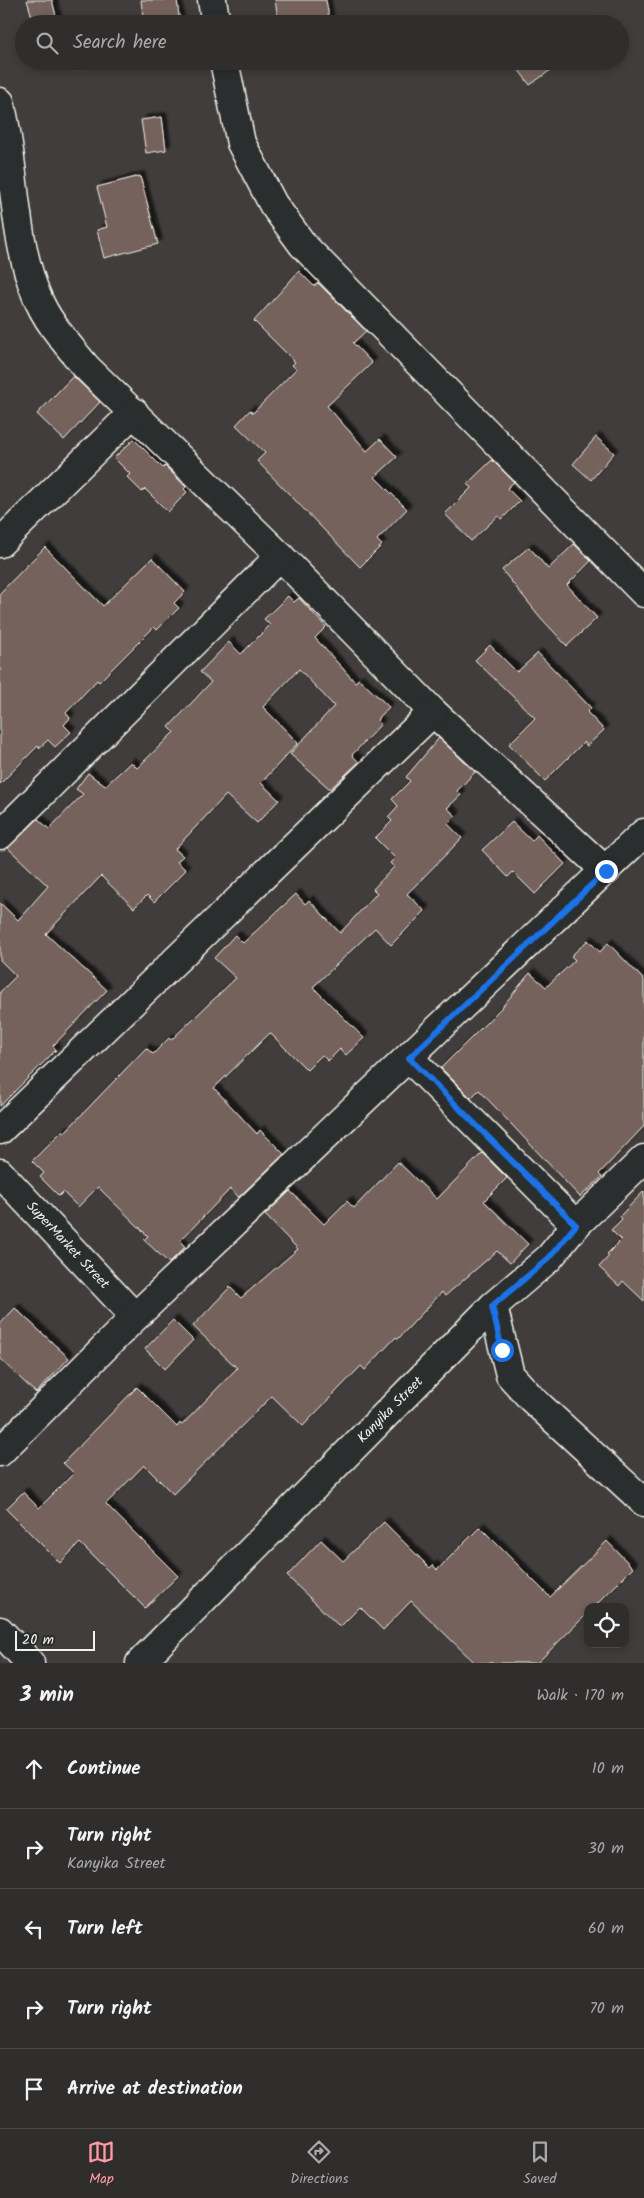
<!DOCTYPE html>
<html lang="en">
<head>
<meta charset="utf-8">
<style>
  :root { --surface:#302e2d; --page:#3c3a39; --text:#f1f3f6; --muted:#a8a8aa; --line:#4b4a49; --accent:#ff9aa2 }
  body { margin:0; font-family:Kalam,sans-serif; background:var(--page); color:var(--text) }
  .controls { position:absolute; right:15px; bottom:15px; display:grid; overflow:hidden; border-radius:10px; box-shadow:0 2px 8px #0003 }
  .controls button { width:45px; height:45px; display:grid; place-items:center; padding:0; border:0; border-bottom:1px solid var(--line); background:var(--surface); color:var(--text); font:25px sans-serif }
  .scale { position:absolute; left:15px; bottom:12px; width:80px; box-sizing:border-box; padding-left:5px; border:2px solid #f4f1e8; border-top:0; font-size:14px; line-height:18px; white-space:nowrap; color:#f4f1e8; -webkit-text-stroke:4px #2a2d2e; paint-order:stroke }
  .stop { position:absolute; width:15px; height:15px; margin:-11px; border:4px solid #1a73e8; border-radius:50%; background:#fff }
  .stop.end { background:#1a73e8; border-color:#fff; box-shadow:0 1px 5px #0008 }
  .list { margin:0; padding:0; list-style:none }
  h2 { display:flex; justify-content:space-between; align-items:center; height:65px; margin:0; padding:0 20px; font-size:21px }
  h2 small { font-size:16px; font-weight:400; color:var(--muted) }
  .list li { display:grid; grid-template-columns:32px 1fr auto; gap:15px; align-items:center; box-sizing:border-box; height:80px; padding:0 20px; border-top:1px solid var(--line) }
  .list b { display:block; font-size:19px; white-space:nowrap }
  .list p { margin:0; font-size:16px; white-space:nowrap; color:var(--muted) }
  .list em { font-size:16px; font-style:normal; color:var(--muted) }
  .icon { flex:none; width:28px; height:28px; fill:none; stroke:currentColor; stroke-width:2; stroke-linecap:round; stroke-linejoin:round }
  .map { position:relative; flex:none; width:644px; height:1663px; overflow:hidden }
  .search { position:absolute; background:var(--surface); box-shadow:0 2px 8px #0003; left:15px; right:15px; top:15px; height:55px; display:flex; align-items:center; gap:12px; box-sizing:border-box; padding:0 18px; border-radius:28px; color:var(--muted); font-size:19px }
  .sheet { height:465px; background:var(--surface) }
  nav { display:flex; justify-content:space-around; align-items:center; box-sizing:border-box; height:70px; border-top:1px solid var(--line); background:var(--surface); font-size:14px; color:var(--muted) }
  nav a { display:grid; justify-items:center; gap:2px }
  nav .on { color:var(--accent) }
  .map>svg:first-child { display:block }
  .building { fill:#74625c; stroke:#f4f1e8; filter:url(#shadow) }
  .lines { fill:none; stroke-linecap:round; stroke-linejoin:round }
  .minor-casing { stroke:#f4f1e8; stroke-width:31 }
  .minor { stroke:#2a2d2e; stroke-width:28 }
  .route { stroke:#1a73e8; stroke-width:6 }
  .labels { text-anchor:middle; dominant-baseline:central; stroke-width:4; stroke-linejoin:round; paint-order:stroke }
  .street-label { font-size:14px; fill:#f4f1e8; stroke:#2a2d2e }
</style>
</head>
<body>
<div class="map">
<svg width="644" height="1663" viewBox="0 0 644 1663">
  <defs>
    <filter id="shadow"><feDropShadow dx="4.5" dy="-4.5" stdDeviation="1" flood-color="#0009"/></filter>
  </defs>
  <rect width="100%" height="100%" fill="#403d3c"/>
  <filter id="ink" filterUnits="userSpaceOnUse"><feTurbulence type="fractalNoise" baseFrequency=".02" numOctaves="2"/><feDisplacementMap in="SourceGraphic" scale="10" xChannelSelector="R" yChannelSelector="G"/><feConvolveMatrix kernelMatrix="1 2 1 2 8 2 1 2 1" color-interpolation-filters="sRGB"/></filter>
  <g filter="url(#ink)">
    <!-- building -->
    <g class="building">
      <path d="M27,0H52L58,24H34Z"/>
      <path d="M141,0H177L180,24H144Z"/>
      <path d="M275,0H326L330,24H279Z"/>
      <path d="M71,61H112V63L72,70Z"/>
      <path d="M512,61H563L530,85Z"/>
      <path d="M162,117L166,150L146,153L141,120Z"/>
      <path d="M140,176L158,244L104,258L97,230L107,227L97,187Z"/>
      <path d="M299,271L314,286L318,283L366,331L353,343L372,363L327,406L367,451L380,439L397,457L375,477L407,509L377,540L382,545L360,567L257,461L265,453L236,425L250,410L253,413L296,369L292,365L295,362L254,321Z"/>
      <path d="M73,376L100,402L64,440L37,414Z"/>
      <path d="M596,437L614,453L591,480L573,464Z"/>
      <path d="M134,439L163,468L165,466L186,487L184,489L187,492L168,512L145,489L142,492L127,477L130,474L114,458Z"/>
      <path d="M492,460L514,482L507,488L520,501L502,519L498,516L471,541L445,514L471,488L467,484Z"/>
      <path d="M574,544L591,561L567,585L597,618L567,646L541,618L502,570L529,547L548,569Z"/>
      <path d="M45,547L103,606L152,558L185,592L174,603L179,608L157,630L154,627L99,682L97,680L66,713L70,718L64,725L71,732L55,747L48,740L39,748L38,746L0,784V593Z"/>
      <path d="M288,596L294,602L299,598L326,627L315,638L355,682L359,679L389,707L377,720L381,724L352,755L359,762L330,789L290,754L334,706L299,669L263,707L298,743L261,783L279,800L257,823L226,795L175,849L183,856L177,862L186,870L154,902L147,895L134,908L101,876L46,934L107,990L53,1046L56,1050L0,1106V992L16,976L0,960V903L18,920L48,886L8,848L38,819L49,829L83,794L76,789L88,773L105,786L131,762L137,768L174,732L169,727L211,682L200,672L229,642L241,654L270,625L264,619Z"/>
      <path d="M490,645L517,672L538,653L591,708L587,712L604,730L587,746L584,742L545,781L509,744L535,718L475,660Z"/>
      <path d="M439,738L475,772L457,791L461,795L447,808L456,816L448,824L462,838L407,894L425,911L391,945L375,928L313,987L364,1038L346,1055L340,1049L328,1061L322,1055L307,1070L270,1033L214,1088L257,1134L260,1130L284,1154L239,1197L230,1189L180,1241L185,1247L169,1263L144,1240L148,1236L98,1187L78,1207L63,1192L59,1196L40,1177L44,1173L32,1161L63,1130L65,1132L146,1048L153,1054L169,1038L171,1040L236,978L214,958L235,935L243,943L296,894L305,904L309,900L340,933L377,893L373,889L394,867L390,863L395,858L375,838L392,821L388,817L398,806L392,799L410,781L406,777Z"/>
      <path d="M512,822L532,841L537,835L565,864L535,894L513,872L508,877L482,850Z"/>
      <path d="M588,940L600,952L608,943L644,980V1126L599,1174L602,1177L580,1197L479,1090L471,1098L441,1068L502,1007L530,973L546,987L575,960L571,956Z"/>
      <path d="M482,1153L507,1178L484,1201L528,1244L510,1263L497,1251L445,1296L442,1292L398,1339L396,1337L365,1370L361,1366L303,1426L272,1396L173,1494L144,1465L106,1504L178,1576L145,1608L80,1543L60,1563L6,1509L23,1492L39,1508L74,1473L63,1463L137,1387L177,1427L180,1423L182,1425L237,1368L193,1326L230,1287L241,1298L298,1249L265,1215L290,1191L324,1224L347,1201L354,1208L398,1162L437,1199Z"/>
      <path d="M644,1191V1301L623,1281L619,1286L599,1267L609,1256L607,1254L621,1240L611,1230L622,1219L620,1216Z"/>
      <path d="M15,1308L69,1358L36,1393L0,1359V1324Z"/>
      <path d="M173,1320L193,1340L165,1369L145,1349Z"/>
      <path d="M384,1522L430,1568L433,1565L437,1570L480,1527L550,1597L607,1541L633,1568L594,1607H588V1613L537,1663H475L411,1601L383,1630L360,1607L340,1627L287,1576L321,1540L343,1561Z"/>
    </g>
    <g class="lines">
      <!-- minor casing -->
      <g class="minor-casing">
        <g id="minor">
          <path d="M212,0L216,24"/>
          <path d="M224,61L241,143L273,204L303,245L644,593"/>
          <path d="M0,102C16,165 12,234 36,294C46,321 68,345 86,367L280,556L433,712L606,871"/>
          <path d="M0,543L134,412"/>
          <path d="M0,835L280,556"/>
          <path d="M409,1058L576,1225"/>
          <path d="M0,1130L433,712"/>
          <path id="s1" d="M0,1173L135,1317"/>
          <path d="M493,1306L510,1375L532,1399L644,1502"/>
          <path d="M0,1452L135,1317L644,833"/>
          <path d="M0,1631L30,1663"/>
          <path id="s2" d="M140,1663L493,1306L549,1258L576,1225L644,1159"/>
        </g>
      </g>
      <!-- minor -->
      <use href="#minor" class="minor"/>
    </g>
  </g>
  <g class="lines" filter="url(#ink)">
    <!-- route -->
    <path class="route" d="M502,1350L492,1306L549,1258L576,1225L409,1058L606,871"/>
  </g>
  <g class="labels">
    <!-- street labels -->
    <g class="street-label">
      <text stroke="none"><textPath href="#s1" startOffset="99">SuperMarket Street</textPath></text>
      <text stroke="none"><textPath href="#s2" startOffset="356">Kanyika Street</textPath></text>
    </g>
  </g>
</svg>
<div class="controls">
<button><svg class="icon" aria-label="locate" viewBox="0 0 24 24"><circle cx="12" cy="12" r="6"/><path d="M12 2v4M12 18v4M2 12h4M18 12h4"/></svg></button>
</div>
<div class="scale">20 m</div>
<div class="stop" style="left:502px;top:1350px"></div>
<div class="stop end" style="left:606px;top:871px"></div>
<div class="search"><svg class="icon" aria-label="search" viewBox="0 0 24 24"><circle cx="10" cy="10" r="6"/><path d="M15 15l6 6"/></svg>Search here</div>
</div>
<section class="sheet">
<h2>3 min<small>Walk · 170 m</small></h2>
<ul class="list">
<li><svg class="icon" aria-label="ahead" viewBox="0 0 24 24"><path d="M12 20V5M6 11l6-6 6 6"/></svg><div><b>Continue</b></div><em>10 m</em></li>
<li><svg class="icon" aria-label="right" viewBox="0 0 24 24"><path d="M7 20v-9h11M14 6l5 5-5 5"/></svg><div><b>Turn right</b><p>Kanyika Street</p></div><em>30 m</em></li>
<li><svg class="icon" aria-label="left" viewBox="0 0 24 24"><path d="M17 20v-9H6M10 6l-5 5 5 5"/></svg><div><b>Turn left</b></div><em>60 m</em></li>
<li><svg class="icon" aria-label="right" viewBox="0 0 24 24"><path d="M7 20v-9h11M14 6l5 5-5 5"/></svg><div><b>Turn right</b></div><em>70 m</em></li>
<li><svg class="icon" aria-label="arrive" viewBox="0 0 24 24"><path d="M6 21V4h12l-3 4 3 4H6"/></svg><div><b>Arrive at destination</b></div></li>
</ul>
</section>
<nav>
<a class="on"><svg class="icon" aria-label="map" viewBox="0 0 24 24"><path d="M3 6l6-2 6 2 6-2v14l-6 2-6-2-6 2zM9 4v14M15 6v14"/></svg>Map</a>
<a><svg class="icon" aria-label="directions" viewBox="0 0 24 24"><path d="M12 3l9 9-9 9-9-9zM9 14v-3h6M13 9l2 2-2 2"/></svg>Directions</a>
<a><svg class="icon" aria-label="saved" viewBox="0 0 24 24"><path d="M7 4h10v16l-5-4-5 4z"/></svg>Saved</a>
</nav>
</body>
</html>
